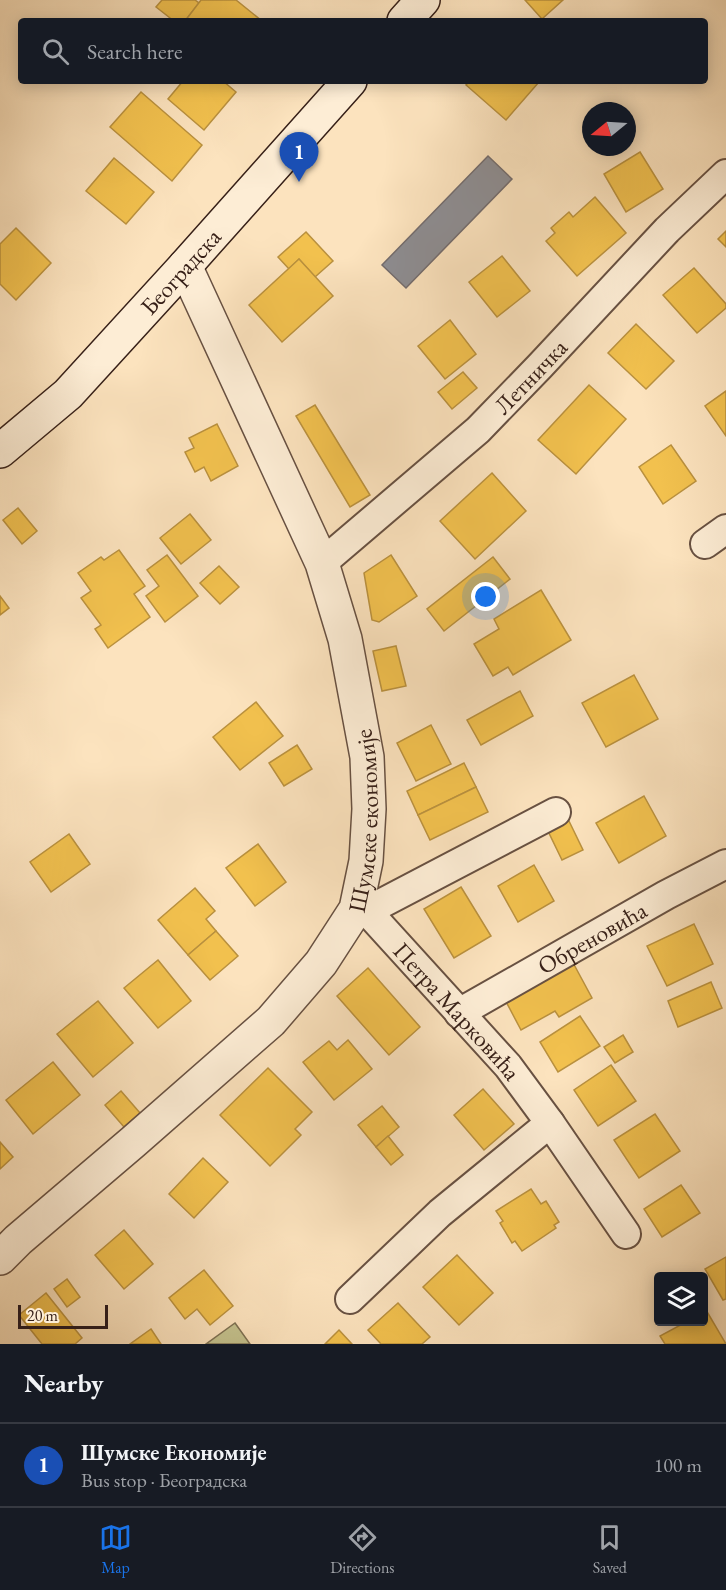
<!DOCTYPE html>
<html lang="en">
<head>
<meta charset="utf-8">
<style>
  :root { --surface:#171b24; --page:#20242c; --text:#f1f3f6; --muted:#9ea1a6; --line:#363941; --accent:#1a73e8 }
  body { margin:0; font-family:"EB Garamond",serif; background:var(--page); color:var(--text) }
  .controls { position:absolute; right:18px; bottom:18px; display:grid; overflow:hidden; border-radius:6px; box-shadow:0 3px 15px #0003 }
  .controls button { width:54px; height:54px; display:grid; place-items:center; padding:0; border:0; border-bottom:2px solid var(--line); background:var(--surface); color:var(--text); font:30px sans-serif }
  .compass { position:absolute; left:582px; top:102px; width:54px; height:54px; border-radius:50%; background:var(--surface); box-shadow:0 3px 15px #0003; rotate:252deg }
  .scale { position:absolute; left:18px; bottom:15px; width:90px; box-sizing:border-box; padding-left:6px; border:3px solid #372018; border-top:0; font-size:16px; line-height:21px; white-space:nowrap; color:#372018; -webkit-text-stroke:4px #fdedd5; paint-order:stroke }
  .you { position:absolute; left:486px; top:597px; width:21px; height:21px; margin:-15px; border:4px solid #fff; border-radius:50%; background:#1a73e8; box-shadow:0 0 0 9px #1a73e833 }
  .badge { display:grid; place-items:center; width:39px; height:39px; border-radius:50%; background:var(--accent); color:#fff; font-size:20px; font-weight:700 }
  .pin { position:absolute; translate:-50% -50px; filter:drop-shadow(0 2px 3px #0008) }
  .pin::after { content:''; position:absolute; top:32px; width:21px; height:18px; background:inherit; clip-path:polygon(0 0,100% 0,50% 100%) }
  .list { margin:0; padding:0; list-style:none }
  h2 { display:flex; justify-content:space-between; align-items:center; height:78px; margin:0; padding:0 24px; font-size:26px }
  h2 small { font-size:20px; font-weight:400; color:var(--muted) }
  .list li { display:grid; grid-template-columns:39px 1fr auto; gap:18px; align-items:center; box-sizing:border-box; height:84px; padding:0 24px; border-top:2px solid var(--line) }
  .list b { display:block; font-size:22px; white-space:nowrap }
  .list p { margin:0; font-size:20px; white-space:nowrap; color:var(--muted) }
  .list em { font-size:20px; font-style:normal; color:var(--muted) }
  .icon { flex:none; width:33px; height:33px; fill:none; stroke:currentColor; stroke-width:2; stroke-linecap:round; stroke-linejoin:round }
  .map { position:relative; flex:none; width:726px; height:1344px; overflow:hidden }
  .search { position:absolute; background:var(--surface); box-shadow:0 3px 15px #0003; left:18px; right:18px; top:18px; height:66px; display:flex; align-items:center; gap:15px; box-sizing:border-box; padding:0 21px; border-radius:6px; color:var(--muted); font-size:22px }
  .sheet { height:162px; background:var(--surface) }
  nav { display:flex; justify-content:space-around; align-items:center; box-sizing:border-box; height:84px; border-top:2px solid var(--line); background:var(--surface); font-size:16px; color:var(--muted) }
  nav a { display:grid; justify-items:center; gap:3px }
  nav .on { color:var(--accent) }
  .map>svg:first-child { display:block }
  .green { fill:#c4c28e; stroke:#7e7153; stroke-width:1.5 }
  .homes { fill:#f2c14e; stroke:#ba913e; stroke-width:1.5 }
  .industry { fill:#8d8d92; stroke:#736c6d; stroke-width:1.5 }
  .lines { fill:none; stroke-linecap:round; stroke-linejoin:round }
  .minor-casing { stroke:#685142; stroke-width:32 }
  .tertiary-casing { stroke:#685142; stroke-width:36 }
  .secondary-casing { stroke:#372018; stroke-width:36 }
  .minor { stroke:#fdedd5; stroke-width:28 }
  .tertiary { stroke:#fdedd5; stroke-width:33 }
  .secondary { stroke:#fdedd5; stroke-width:33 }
  .labels { text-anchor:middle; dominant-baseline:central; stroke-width:6; stroke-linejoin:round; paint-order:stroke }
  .street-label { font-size:24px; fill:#372018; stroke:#fdedd5 }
</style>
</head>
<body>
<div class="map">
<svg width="726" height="1344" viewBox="0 0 726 1344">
  <rect width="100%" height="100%" fill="#fce3be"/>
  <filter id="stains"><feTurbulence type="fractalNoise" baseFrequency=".00333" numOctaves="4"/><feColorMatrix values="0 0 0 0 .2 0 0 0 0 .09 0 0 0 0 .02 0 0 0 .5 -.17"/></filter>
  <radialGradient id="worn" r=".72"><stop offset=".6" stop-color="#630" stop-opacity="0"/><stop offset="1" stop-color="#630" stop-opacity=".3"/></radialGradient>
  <!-- green -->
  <path class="green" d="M235,1323L250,1344H206Z"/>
  <!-- homes -->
  <g class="homes">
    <path d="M162,0H195L199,3L185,21H174L156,7Z"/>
    <path d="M201,0H236L262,21H185Z"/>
    <path d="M525,0H563L542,19Z"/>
    <path d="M183,81H223L236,92L204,130L168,99Z"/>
    <path d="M469,81H537L539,82L506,120L466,85Z"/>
    <path d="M141,92L202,145L172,181L110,127Z"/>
    <path d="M640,152L663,189L626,212L604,174Z"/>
    <path d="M114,158L154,192L126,224L86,191Z"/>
    <path d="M595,197L626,233L577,276L546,241L555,233L551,228L569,212L573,217Z"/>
    <path d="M16,228L51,263L16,300L0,284V244Z"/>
    <path d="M726,231V247L718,239Z"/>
    <path d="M306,232L333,261L315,277L299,259L289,269L278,257Z"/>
    <path d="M502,256L530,291L497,317L469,282Z"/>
    <path d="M299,259L333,296L282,342L249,305Z"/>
    <path d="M694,268L726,304V308L697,333L663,295Z"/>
    <path d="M450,320L476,354L445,379L418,346Z"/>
    <path d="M636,324L674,361L646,389L608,353Z"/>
    <path d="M463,372L477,388L452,409L438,392Z"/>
    <path d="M589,385L626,419L576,474L538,440Z"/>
    <path d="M726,391V436L705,406Z"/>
    <path d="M315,405L370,495L350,507L296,416Z"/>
    <path d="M217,424L238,466L211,481L204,467L195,472L185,452L194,448L189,438Z"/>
    <path d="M671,445L696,481L663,504L639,467Z"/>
    <path d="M492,473L526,511L475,559L440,521Z"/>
    <path d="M18,508L37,531L22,544L3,520Z"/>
    <path d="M190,514L211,540L181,564L160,538Z"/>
    <path d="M119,550L145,586L134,594L150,617L108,648L95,629L101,625L81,598L91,591L78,573L101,557L104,560Z"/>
    <path d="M167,555L198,596L165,622L146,596L159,586L147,570Z"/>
    <path d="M391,555L417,596L379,622L372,620L364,573Z"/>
    <path d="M493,557L510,579L444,631L427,609Z"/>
    <path d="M219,566L239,587L220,604L200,583Z"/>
    <path d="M541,590L571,640L513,675L508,667L493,676L474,644L499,629L494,619Z"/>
    <path d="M0,596L9,608L0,615Z"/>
    <path d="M396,646L406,686L382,691L373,651Z"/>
    <path d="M634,675L658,719L606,747L582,703Z"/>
    <path d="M520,691L533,716L481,745L467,720Z"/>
    <path d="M256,702L283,736L240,770L213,737Z"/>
    <path d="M431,725L451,764L416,781L397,743Z"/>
    <path d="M297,745L312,769L284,786L269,763Z"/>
    <path d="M464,763L476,787L418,815L407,791Z"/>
    <path d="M476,787L488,812L430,840L418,815Z"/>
    <path d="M644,796L666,836L619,863L596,823Z"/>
    <path d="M568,819L583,850L562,860L547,829Z"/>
    <path d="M69,834L90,864L51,892L30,862Z"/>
    <path d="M258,844L286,882L255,906L226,868Z"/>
    <path d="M534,865L554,901L518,922L498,886Z"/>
    <path d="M461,887L491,936L454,958L424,909Z"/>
    <path d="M195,888L215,911L206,919L216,931L188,955L158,920Z"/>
    <path d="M694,924L713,964L667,986L647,946Z"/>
    <path d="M216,931L238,956L210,980L188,955Z"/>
    <path d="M571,959L592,998L559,1017L555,1011L521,1030L503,996Z"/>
    <path d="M158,960L191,1001L158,1028L124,988Z"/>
    <path d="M368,968L420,1027L389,1055L337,996Z"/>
    <path d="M711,982L722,1008L678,1027L668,1001Z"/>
    <path d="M98,1001L133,1043L93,1077L57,1034Z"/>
    <path d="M580,1016L600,1046L558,1072L540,1042Z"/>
    <path d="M623,1035L633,1052L615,1063L604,1047Z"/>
    <path d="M348,1040L372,1069L334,1100L303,1062L329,1041L337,1050Z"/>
    <path d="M53,1062L80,1095L33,1134L6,1100Z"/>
    <path d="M611,1065L636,1101L598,1126L574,1090Z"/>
    <path d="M268,1068L312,1112L295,1129L301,1135L270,1166L220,1115Z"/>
    <path d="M483,1089L514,1124L484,1150L454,1115Z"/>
    <path d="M121,1091L140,1113L124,1127L105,1105Z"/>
    <path d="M382,1106L399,1127L376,1147L358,1125Z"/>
    <path d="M655,1114L680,1151L639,1178L614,1140Z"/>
    <path d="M388,1136L403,1155L391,1165L376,1147Z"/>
    <path d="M0,1142L13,1157L0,1169Z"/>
    <path d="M203,1158L228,1182L194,1218L169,1194Z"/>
    <path d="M681,1185L700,1213L662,1237L644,1209Z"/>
    <path d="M531,1189L541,1204L546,1201L559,1222L554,1225L556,1228L522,1251L515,1241L512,1243L500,1223L503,1221L496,1211Z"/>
    <path d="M124,1230L153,1264L124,1289L95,1255Z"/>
    <path d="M457,1255L493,1293L459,1325L423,1287Z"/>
    <path d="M726,1257V1299L723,1300L705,1269Z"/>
    <path d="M204,1270L233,1306L210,1325L197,1309L185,1319L169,1298Z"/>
    <path d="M67,1279L80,1297L67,1307L54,1289Z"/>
    <path d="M46,1293L82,1338L75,1344H42L19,1315Z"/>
    <path d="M398,1303L430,1337L422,1344H381L368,1330Z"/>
    <path d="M706,1310L726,1344H665L660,1336L686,1322H704V1312Z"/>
    <path d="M151,1329L161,1344H130Z"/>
    <path d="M339,1330L352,1344H325Z"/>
  </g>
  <!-- industry -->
  <path class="industry" d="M488,156L512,179L406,288L382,265Z"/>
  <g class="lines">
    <!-- minor casing -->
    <g class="minor-casing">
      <g id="minor">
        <path d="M705,544L726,529"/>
        <path id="s1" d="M322,563L478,430L540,366L667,230L726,174"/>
        <path id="s2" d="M356,909L367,911L508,1066L550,1123L626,1234"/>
        <path d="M367,911L556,812"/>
        <path id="s3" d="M459,1013L666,895L726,864"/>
        <path d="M350,1299L440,1213L550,1123"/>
      </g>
    </g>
    <!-- tertiary casing -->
    <g class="tertiary-casing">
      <g id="tertiary">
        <path id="s4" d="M0,1258L18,1240L133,1142L271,1021L321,963L356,909L366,861L369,809L367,757L345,639L322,563L185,266"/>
      </g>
    </g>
    <!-- secondary casing -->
    <g class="secondary-casing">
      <g id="secondary">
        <path d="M404,21L423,0"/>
        <path id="s5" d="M0,451L68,394L185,266L350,81"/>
      </g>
    </g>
    <!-- minor -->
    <use href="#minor" class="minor"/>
    <!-- tertiary -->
    <use href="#tertiary" class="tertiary"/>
    <!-- secondary -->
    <use href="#secondary" class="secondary"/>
  </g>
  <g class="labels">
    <!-- street labels -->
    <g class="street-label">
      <text stroke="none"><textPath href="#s5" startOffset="255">Београдска</textPath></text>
      <text stroke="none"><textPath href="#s1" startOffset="280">Летничка</textPath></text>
      <text stroke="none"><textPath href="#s4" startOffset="590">Шумске економије</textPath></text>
      <text stroke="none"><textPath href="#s3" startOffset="153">Обреновића</textPath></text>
      <text stroke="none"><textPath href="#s2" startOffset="146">Петра Марковића</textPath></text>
    </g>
  </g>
  <rect width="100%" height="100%" filter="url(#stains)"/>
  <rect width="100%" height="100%" fill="url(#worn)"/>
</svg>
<div class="controls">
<button><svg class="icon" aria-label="layers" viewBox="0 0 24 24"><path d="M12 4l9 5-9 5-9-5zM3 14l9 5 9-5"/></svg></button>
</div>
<svg class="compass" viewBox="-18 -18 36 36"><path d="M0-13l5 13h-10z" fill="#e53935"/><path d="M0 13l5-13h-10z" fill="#9ea1a6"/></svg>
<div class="scale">20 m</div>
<div class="you"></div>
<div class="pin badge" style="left:299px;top:182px;background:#1a4fb4">1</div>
<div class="search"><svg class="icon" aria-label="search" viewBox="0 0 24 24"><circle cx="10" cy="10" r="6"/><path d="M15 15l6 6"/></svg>Search here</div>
</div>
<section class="sheet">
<h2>Nearby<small></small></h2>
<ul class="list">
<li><span class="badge" style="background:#1a4fb4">1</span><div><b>Шумске Економије</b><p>Bus stop · Београдска</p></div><em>100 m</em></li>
</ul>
</section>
<nav>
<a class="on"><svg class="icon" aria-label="map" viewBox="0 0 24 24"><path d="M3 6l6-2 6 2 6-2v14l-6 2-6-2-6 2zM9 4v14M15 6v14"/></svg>Map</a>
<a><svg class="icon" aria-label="directions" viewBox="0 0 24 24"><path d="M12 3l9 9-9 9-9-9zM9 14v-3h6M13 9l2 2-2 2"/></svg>Directions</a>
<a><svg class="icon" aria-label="saved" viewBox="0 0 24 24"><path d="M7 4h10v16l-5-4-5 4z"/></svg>Saved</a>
</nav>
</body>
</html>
